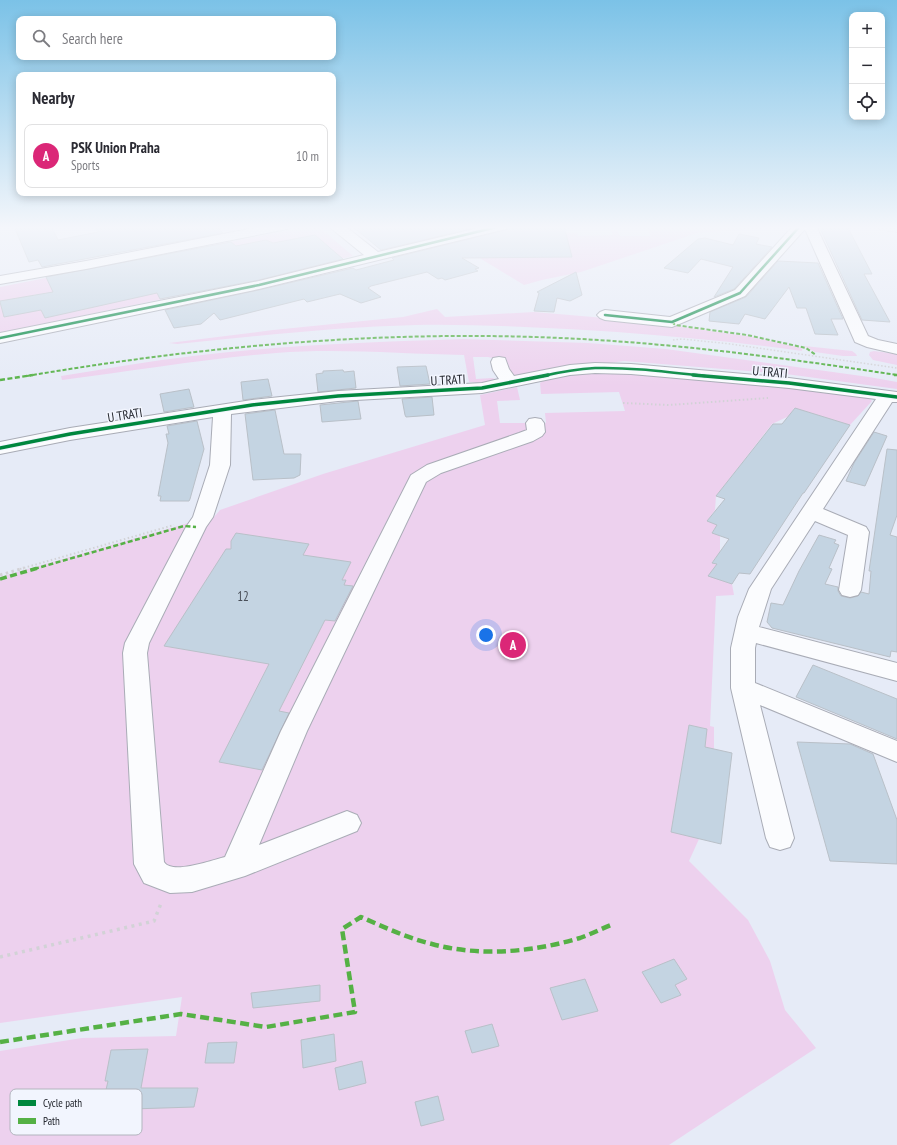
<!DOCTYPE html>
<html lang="en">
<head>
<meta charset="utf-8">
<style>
  :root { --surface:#fff; --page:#f2f2f3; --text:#2b2b33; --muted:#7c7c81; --line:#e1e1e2; --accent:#db2777 }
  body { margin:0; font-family:"PT Sans Narrow",sans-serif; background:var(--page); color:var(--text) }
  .controls { position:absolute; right:12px; top:12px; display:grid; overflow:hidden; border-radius:8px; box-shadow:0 2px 10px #0003 }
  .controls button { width:36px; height:36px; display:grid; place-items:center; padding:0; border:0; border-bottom:1px solid var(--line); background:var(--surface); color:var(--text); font:20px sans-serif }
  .you { position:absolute; left:486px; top:635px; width:14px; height:14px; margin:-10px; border:3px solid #fff; border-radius:50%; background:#1a73e8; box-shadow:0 0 0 6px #1a73e833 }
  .badge { display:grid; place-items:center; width:26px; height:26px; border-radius:50%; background:var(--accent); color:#fff; font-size:13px; font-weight:700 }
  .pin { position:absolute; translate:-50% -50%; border:2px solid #fff; box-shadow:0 1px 4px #0006 }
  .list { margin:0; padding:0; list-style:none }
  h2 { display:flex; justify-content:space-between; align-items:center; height:52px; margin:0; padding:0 16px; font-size:17px }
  h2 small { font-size:13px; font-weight:400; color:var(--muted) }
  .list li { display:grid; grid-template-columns:26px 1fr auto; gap:12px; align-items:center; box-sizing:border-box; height:64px; margin:0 8px 8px; padding:0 8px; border:1px solid var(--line); border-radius:8px }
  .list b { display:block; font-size:15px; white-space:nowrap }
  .list p { margin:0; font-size:13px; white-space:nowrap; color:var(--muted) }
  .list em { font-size:13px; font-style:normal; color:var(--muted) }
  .icon { flex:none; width:22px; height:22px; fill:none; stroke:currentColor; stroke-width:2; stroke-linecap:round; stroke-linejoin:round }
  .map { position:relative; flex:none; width:897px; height:1145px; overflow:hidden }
  .search { position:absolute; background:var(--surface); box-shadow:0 2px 10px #0003; left:16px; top:16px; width:320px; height:44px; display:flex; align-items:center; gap:10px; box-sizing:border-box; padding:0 14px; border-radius:8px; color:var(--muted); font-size:15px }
  .panel { position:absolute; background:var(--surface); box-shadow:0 2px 10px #0003; left:16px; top:72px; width:320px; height:124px; border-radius:8px }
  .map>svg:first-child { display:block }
  .green { fill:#edd1ee; fill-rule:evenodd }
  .building { fill:#c4d4e2; stroke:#b9c0c8 }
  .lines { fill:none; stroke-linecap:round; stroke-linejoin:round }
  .minor-casing { stroke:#a9acb6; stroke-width:2 }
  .major-casing { stroke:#c5c7cd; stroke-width:2 }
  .path-far3 { stroke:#d2d2d6; stroke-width:1.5; stroke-dasharray:1.5 2; stroke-linecap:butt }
  .path-far2 { stroke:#d2d2d6; stroke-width:2; stroke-dasharray:1.5 2.5; stroke-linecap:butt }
  .path-far1 { stroke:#d2d2d6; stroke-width:3; stroke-dasharray:2.5 3.5; stroke-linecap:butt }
  .path { stroke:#d2d2d6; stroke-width:3.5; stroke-dasharray:3 4.5; stroke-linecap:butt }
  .minor { fill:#fbfcfe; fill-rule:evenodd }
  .major { fill:#eae8f2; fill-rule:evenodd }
  .quiet-far3 { stroke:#55b145; stroke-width:2; stroke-dasharray:4 2; stroke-linecap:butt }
  .quiet-far2 { stroke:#55b145; stroke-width:2.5; stroke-dasharray:5 2.5; stroke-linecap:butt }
  .quiet-far1 { stroke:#55b145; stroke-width:3.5; stroke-dasharray:7 3.5; stroke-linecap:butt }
  .quiet { stroke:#55b145; stroke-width:4.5; stroke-dasharray:9 4.5; stroke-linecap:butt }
  .cycleway-far1-casing { stroke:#f2f5fe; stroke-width:4 }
  .cycleway-casing { stroke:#f2f5fe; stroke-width:5.5 }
  .cycleway-far1 { stroke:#00873e; stroke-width:2.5 }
  .cycleway { stroke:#00873e; stroke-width:3.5 }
  .labels { text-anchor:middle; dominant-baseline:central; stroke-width:3; stroke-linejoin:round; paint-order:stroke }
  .far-street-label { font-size:13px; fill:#1d2028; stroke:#f2f5fe }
  .number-label { font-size:13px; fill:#474d56 }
  .key { fill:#f2f5fe; stroke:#b2b5be; stroke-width:1 }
  .key-label { font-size:11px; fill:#1d2028 }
</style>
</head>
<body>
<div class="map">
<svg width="897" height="1145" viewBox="0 0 897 1145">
  <rect width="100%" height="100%" fill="#e6ebf7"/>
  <!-- green -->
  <g class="green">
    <path d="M310,226H318L353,256L215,288L0,333V302L4,317L44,306L39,294L0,302V287ZM315,235L333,250L326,252L303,237Z"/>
    <path d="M646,226H792L697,233L581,272L542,280L524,285L473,254L533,257H572L565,233H577L578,236L613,235L610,228H612L613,230H617L620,236H651Z"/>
    <path d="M437,309L445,317L534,312L605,318L675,326L747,336L802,348V351C741,342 679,337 617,332C550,328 483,324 416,325C336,327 256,336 177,344L169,343L273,330L403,317Z"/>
    <path d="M463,339L588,343L666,349L869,377L897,382V389L786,374L624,361L517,376L512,374L502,360L488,357H473L476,379L492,378L499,380L486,383L469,382L464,355C402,354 338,348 276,353C204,359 133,371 62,380L61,376C105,369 149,361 193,356C283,345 373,342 463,339Z"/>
    <path d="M804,346L852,351L856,354L857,356H843L815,352Z"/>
    <path d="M874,351L897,354V365L873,360L869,355L870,352Z"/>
    <path d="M603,371L844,393C853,394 867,394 872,401L850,425L794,408L789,416L772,424L716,496L715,510L707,521L717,525L712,532L720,536V552L712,562L717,564L709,576L732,584L734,595L716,596L710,726L714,727V749L705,747L707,729L689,725L671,831L699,839L689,861L748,920L770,961L785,1010L816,1048L669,1145H0V1051L82,1038L176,1036L182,997L0,1023V577L188,523L208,524L220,510L323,474L485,425L480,395L517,387L520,400L497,401L500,423H546L545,413L625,411L619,392L541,394L540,383C551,373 588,373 603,371Z"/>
  </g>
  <!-- building -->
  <g class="building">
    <path d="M14,226H51L58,240L98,232L93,226H216L223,233L42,267L38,260L29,262Z"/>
    <path d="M352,226H482L381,250Z"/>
    <path d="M509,226H564L572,257L462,258L479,268L475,269L478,271L445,280L442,278L438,279L427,272L371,286L368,288L381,297L361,303L340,294L307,302L304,299L220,320L214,313L201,324L174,328L165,310L259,290L353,268L356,270L394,260L392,258L506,230Z"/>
    <path d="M819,226H847L872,274H864L890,322L862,320Z"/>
    <path d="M739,234L759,238L756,244L772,247L734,289L714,297L733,267L701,259L688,273L664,268L698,239L705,238L733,245Z"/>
    <path d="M315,235L343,259L259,280L160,299L157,293L45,318L41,310L4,317L0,302V301L53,292L46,277L231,242L236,246L266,240L273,243Z"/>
    <path d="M778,261L818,263L843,319H831L838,335L815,334L806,308H797L789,287L765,319L745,314L739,324L709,321L710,312L746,297Z"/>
    <path d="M576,272L582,295L570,301L557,298L554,312L534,311L539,293L537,292Z"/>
    <path d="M426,366L430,384L400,386L397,367Z"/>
    <path d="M343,370L344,372L354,371L356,388L318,392L316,374L323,373V371Z"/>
    <path d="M268,379L272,396L243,400L241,382Z"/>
    <path d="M189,389L194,407L164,412L160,394Z"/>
    <path d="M432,397L434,415L406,417L405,415L402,399Z"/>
    <path d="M358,401L361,419L322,422L320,405Z"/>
    <path d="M795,408L850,425L804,493H803L750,574L739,573L732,584L708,576L717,564L712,563L729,539L712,533L717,525L707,521L725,499L716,496L773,424H782Z"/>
    <path d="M275,410L284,454H301L300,475L294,478L253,480L245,414Z"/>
    <path d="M197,421L204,449L190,499L189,501H160L161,496H158L168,443L166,434H169L167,426Z"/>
    <path d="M874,432L887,436L865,486L846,481L854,463Z"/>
    <path d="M887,449L897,450V515L890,535L897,537V652L891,651L890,657L772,628L767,622L771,603L783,605L799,571L819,535L836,540L834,543L839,545L829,568L832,569L825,584L838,587V591L841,596L850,598L858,596L861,592L869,594L871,571H869Z"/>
    <path d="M236,533L309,544L303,555L351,562L342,580H346L344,585L353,586L335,621L325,620L279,711L289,713L262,770L219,762L269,664L164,646L226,549H231V541Z"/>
    <path d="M813,665L897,699V739L796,697Z"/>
    <path d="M689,725L707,729L705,747L732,753L721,844L671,832Z"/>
    <path d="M797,742L850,744L873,754L897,820V864L830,861Z"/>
    <path d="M674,959L687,979L675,985L681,995L661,1003L642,972Z"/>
    <path d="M585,979L598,1011L562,1020L550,988Z"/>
    <path d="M320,985V1001L253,1008L251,993Z"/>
    <path d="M492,1024L499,1046L472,1053L465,1031Z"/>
    <path d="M334,1034L336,1061L303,1068L301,1040Z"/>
    <path d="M237,1042L234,1063H205L208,1043Z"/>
    <path d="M148,1049L141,1088H198L194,1107L132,1109L130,1121H99L108,1081H105L111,1050Z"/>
    <path d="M362,1061L366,1083L339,1090L335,1068Z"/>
    <path d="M438,1096L444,1120L421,1126L415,1102Z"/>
  </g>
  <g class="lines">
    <!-- minor casing -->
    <g class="minor-casing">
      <g id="minor">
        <path d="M264,226H289L287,229L282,230L86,269L0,284V276L86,261Z"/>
        <path d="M331,226H345L378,252L487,226H508L506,229L259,289L0,343V333L259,281L364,255L332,229Z"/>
        <path d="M793,226H816L868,336L878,340L897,344V354L867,347L855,342L805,229L745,296L677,325L672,327L605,320L600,318L597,315L600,312L605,310L670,317L735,290Z"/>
        <path d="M499,357L505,358L509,369L514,376L570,365L595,363L631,364L789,378L897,392V402H892L823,509L866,527L869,532L861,590L858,595L850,597L842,595L839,590L848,535L815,521L771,589L759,627L897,663V681L756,643L755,648V683L897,741V762L760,705L794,838L790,847L780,850L770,847L766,838L731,688V648L738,617L749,589L876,399L789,388L631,374L595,373L570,375L482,393L338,401L231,414L230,465L213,517L206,527L149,643L147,653L164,862C172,875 212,860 225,857L281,731L411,475L427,465L519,433L527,430L526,423L529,419L535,418L541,419L544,423L545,432L542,436L533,441L441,473L426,482L307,731L259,845L347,811L357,815L361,823L357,831L245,876L192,892L170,893L144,883L134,864L123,653L125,643L186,527L193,517L210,465L213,417L70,440L0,454V442L70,428L252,400L338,391L482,383L499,379L493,370L491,362L493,358Z"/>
      </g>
    </g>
    <!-- major casing -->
    <g class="major-casing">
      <path id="major" d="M878,226H897V232L880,229Z"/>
    </g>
    <!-- path-far3 -->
    <g class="path-far3">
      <path d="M299,227L306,226"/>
      <path d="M673,340L682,339L731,344L897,368"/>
    </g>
    <!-- path-far2 -->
    <g class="path-far2">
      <path d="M623,403L669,405L768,398"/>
      <path d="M20,569L174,525"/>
    </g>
    <!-- path-far1 -->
    <path class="path-far1" d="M0,575L24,568"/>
    <!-- path -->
    <path class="path" d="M0,957L154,921L162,901"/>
    <!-- minor -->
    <use href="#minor" class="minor"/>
    <!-- major -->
    <use href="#major" class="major"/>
    <!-- quiet-far3 -->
    <g class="quiet-far3">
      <path d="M672,322L675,325L747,335L806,348L816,355"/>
      <path d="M27,376C203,346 382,330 561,338C674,343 785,358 897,375"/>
    </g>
    <!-- quiet-far2 -->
    <g class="quiet-far2">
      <path d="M894,375H897"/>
      <path d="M0,380L33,375"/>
      <path d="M34,569L184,526L196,527"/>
    </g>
    <!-- quiet-far1 -->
    <path class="quiet-far1" d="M0,579L38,568"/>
    <!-- quiet -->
    <path class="quiet" d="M0,1042L181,1014L266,1027L355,1012L342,929L361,917C384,927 407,938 432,944C480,957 533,952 580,938C591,934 601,929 611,925"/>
    <!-- cycleway-far1 casing -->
    <g class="cycleway-far1-casing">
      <g id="cycleway-far1">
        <path d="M605,315L672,322L740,293L800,226"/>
        <path d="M0,338L259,285L501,226"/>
        <path d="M543,376C560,372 577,369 595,368C631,367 668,372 705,376"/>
      </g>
    </g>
    <!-- cycleway casing -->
    <g class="cycleway-casing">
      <g id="cycleway">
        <path d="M693,375L789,383L897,397"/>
        <path d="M0,448L70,434L252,405L338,396L482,388L548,375"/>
      </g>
    </g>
    <!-- cycleway-far1 -->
    <use href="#cycleway-far1" class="cycleway-far1"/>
    <!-- cycleway -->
    <use href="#cycleway" class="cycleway"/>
  </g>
  <!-- sky -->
  <linearGradient id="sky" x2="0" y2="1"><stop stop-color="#7bc2e7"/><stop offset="0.59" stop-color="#f4f6fb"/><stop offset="1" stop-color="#f4f6fb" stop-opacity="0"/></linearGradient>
  <rect width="897" height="386" fill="url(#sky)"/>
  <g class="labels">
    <!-- far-street labels -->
    <g class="far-street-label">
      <text transform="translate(770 372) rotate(5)">U TRATI</text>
      <text transform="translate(448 380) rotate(-3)">U TRATI</text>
      <text transform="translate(125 415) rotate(-9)">U TRATI</text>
    </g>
    <!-- number labels -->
    <g class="number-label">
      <text x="243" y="596">12</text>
    </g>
  </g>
  <!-- legend -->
  <rect x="10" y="1089" width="132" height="46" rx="6" class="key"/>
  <rect x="18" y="1100" width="18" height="6" fill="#00873e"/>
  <rect x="18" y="1118" width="18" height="6" fill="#55b145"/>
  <g class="key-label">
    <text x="43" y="1107">Cycle path</text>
    <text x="43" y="1125">Path</text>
  </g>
</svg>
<div class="controls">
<button>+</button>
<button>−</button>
<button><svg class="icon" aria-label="locate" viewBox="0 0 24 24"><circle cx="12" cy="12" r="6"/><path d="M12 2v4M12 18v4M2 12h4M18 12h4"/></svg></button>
</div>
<div class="you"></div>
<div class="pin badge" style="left:513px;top:645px">A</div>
<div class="search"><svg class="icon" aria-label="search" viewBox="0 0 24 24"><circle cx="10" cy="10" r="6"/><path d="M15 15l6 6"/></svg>Search here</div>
<section class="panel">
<h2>Nearby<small></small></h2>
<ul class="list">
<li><span class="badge">A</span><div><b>PSK Union Praha</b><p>Sports</p></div><em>10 m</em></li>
</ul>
</section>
</div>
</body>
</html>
